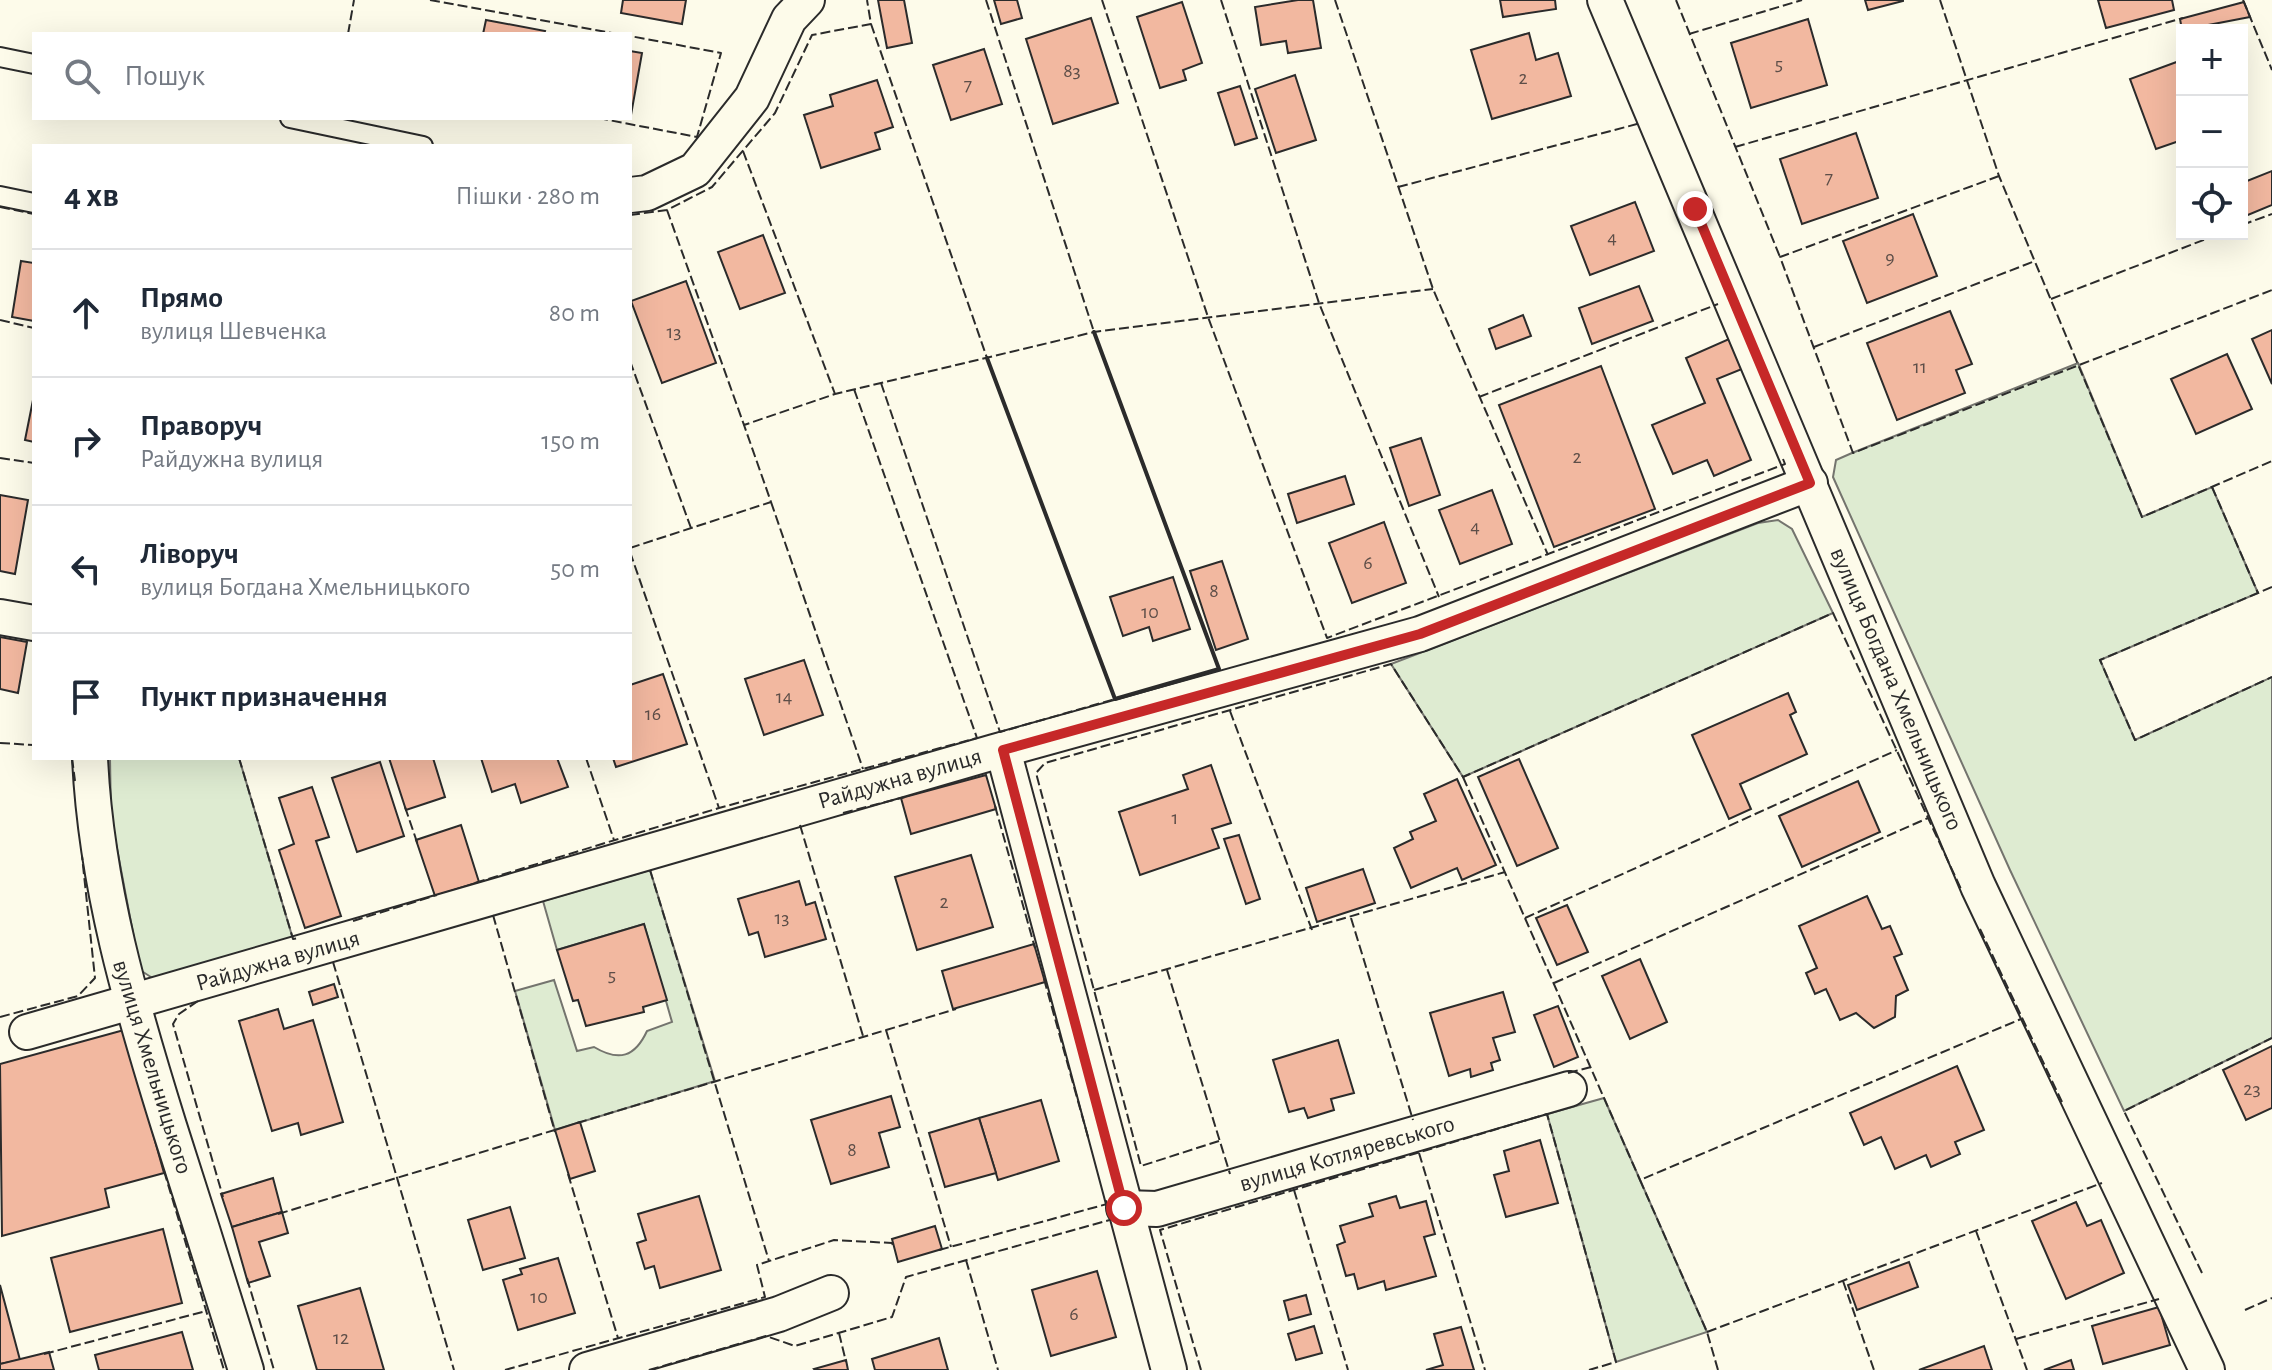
<!DOCTYPE html>
<html lang="uk">
<head>
<meta charset="utf-8">
<style>
  :root { --surface:#fff; --page:#f2f2f3; --text:#1f2937; --muted:#747a83; --line:#e0e1e3 }
  body { margin:0; font-family:"Alegreya Sans",sans-serif; background:var(--page); color:var(--text) }
  .controls { position:absolute; right:24px; top:24px; display:grid; overflow:hidden; border-radius:0px; box-shadow:0 8px 32px #0002 }
  .controls button { width:72px; height:72px; display:grid; place-items:center; padding:0; border:0; border-bottom:2px solid var(--line); background:var(--surface); color:var(--text); font:40px sans-serif }
  .stop { position:absolute; width:24px; height:24px; margin:-18px; border:6px solid #c62828; border-radius:50%; background:#fff }
  .stop.end { background:#c62828; border-color:#fff; box-shadow:0 2px 8px #0008 }
  .list { margin:0; padding:0; list-style:none }
  h2 { display:flex; justify-content:space-between; align-items:center; height:104px; margin:0; padding:0 32px; font-size:34px }
  h2 small { font-size:26px; font-weight:400; color:var(--muted) }
  .list li { display:grid; grid-template-columns:52px 1fr auto; gap:24px; align-items:center; box-sizing:border-box; height:128px; padding:0 32px; border-top:2px solid var(--line) }
  .list b { display:block; font-size:30px; white-space:nowrap }
  .list p { margin:0; font-size:26px; white-space:nowrap; color:var(--muted) }
  .list em { font-size:26px; font-style:normal; color:var(--muted) }
  .icon { flex:none; width:44px; height:44px; fill:none; stroke:currentColor; stroke-width:2; stroke-linecap:round; stroke-linejoin:round }
  .map { position:relative; flex:none; width:2272px; height:1370px; overflow:hidden }
  .search { position:absolute; background:var(--surface); box-shadow:0 8px 32px #0002; left:32px; top:32px; width:600px; height:88px; display:flex; align-items:center; gap:20px; box-sizing:border-box; padding:0 28px; border-radius:0px; color:var(--muted); font-size:30px }
  .panel { position:absolute; background:var(--surface); box-shadow:0 8px 32px #0002; left:32px; top:144px; width:600px; height:616px; border-radius:0px }
  .map>svg:first-child { display:block }
  .green { fill:#deebd1; stroke:#74746e; stroke-width:2 }
  .building { fill:#f2b8a0; stroke:#2b2b2b; stroke-width:2 }
  .lines { fill:none; stroke-linecap:round; stroke-linejoin:round }
  .service-casing { stroke:#2b2b2b; stroke-width:22 }
  .minor-casing { stroke:#2b2b2b; stroke-width:38 }
  .service { stroke:#fdfbea; stroke-width:18 }
  .minor { stroke:#fdfbea; stroke-width:34 }
  .fence { stroke:#2b2b2b; stroke-width:2; stroke-dasharray:10 4; stroke-linecap:butt }
  .wall { stroke:#2b2b2b; stroke-width:4 }
  .route { stroke:#c62828; stroke-width:10 }
  .labels { text-anchor:middle; dominant-baseline:central; stroke-width:6; stroke-linejoin:round; paint-order:stroke }
  .number-label { font-size:20px; fill:#5d4e48 }
  .street-label { font-size:24px; fill:#2b2b2b; stroke:#fdfbea }
</style>
</head>
<body>
<div class="map">
<svg width="2272" height="1370" viewBox="0 0 2272 1370">
  <rect width="100%" height="100%" fill="#fdfbea"/>
  <!-- green -->
  <g class="green">
    <path d="M2078,363L2142,517L2212,487L2258,593L2100,660L2135,740L2272,677V1038L2124,1111L2010,870L1833,477L1836,460L1852,453Z"/>
    <path d="M1778,520L1792,529L1833,613L1463,777L1391,664L1758,523Z"/>
    <path d="M110,758H239L293,939L154,979L140,970L111,817Z"/>
    <path d="M650,870L715,1081L555,1130L515,991L554,980L577,1051L594,1047C619,1062 635,1057 647,1031L672,1022L644,924L557,950L543,901Z"/>
    <path d="M1604,1098L1707,1332L1616,1362L1547,1114Z"/>
  </g>
  <!-- building -->
  <g class="building">
    <path d="M623,0H686L682,24L621,13Z"/>
    <path d="M878,0H904L912,43L887,48Z"/>
    <path d="M994,0H1017L1022,18L1001,24Z"/>
    <path d="M1298,0H1313L1321,48L1288,53L1286,41L1261,45L1255,7Z"/>
    <path d="M1500,0H1555L1556,9L1503,17Z"/>
    <path d="M1865,0H1903V1L1868,10Z"/>
    <path d="M2098,0H2172L2174,10L2106,28Z"/>
    <path d="M1182,2L1202,63L1183,70L1186,80L1160,88L1137,17Z"/>
    <path d="M2244,2L2250,17L2182,30L2180,19Z"/>
    <path d="M1091,18L1118,103L1053,124L1026,39Z"/>
    <path d="M1808,19L1827,85L1751,108L1731,43Z"/>
    <path d="M486,20L545,31L544,34H483Z"/>
    <path d="M1529,33L1536,60L1558,53L1571,96L1492,119L1471,50Z"/>
    <path d="M984,49L1002,104L951,120L933,65Z"/>
    <path d="M630,51L642,53L631,115L630,114Z"/>
    <path d="M2182,60V140L2156,149L2130,79Z"/>
    <path d="M1295,75L1316,140L1276,153L1255,89Z"/>
    <path d="M877,80L893,127L875,133L880,149L821,168L804,115L833,106L830,95Z"/>
    <path d="M1240,86L1257,138L1235,145L1218,93Z"/>
    <path d="M1856,133L1878,198L1802,224L1780,159Z"/>
    <path d="M2272,171V205L2243,217L2242,183Z"/>
    <path d="M1635,202L1654,251L1590,275L1571,226Z"/>
    <path d="M1913,214L1937,276L1867,303L1843,241Z"/>
    <path d="M763,235L785,293L740,309L718,252Z"/>
    <path d="M21,261L34,263V321L12,317Z"/>
    <path d="M686,281L716,363L662,383L631,301Z"/>
    <path d="M1639,286L1653,321L1592,344L1579,308Z"/>
    <path d="M1950,311L1972,364L1956,370L1965,393L1897,420L1867,343Z"/>
    <path d="M1523,315L1531,336L1496,349L1489,329Z"/>
    <path d="M2272,330V384L2252,339Z"/>
    <path d="M1729,339L1742,369L1717,379L1751,460L1714,476L1707,460L1673,474L1652,425L1705,403L1686,358Z"/>
    <path d="M2227,354L2252,409L2196,434L2171,379Z"/>
    <path d="M1601,366L1655,509L1554,547L1499,405Z"/>
    <path d="M34,395V442L25,440Z"/>
    <path d="M1421,438L1440,495L1409,506L1390,448Z"/>
    <path d="M1345,476L1354,504L1297,523L1288,494Z"/>
    <path d="M1492,490L1512,544L1460,564L1439,510Z"/>
    <path d="M0,495L28,500L15,574L0,571Z"/>
    <path d="M1384,522L1406,583L1352,603L1329,543Z"/>
    <path d="M1222,561L1248,639L1216,650L1190,571Z"/>
    <path d="M1173,577L1190,629L1153,641L1149,627L1123,636L1110,597Z"/>
    <path d="M0,637L27,642L18,693L0,689Z"/>
    <path d="M804,660L823,715L764,735L745,679Z"/>
    <path d="M663,674L687,744L616,767L613,758H630V685Z"/>
    <path d="M1788,693L1796,712L1790,715L1807,754L1740,784L1751,809L1729,819L1692,735Z"/>
    <path d="M389,758H433L445,797L406,810Z"/>
    <path d="M481,758H557L568,787L521,803L515,784L492,792Z"/>
    <path d="M1519,759L1558,848L1517,866L1478,777Z"/>
    <path d="M380,762L404,836L357,852L332,778Z"/>
    <path d="M1211,765L1231,823L1212,829L1219,848L1140,875L1119,812L1188,789L1183,775Z"/>
    <path d="M986,775L996,809L911,834L901,798Z"/>
    <path d="M1457,779L1496,865L1462,880L1457,868L1411,888L1394,848L1413,839L1410,832L1436,821L1424,794Z"/>
    <path d="M1858,781L1880,832L1802,867L1779,816Z"/>
    <path d="M312,787L329,837L316,841L341,916L305,928L279,850L294,844L279,798Z"/>
    <path d="M461,825L479,882L435,896L416,840Z"/>
    <path d="M1239,835L1260,899L1246,904L1224,839Z"/>
    <path d="M971,855L993,927L917,950L895,877Z"/>
    <path d="M1363,869L1375,903L1317,922L1306,888Z"/>
    <path d="M799,881L806,905L815,902L826,939L765,957L758,932L749,935L738,899Z"/>
    <path d="M1867,896L1882,929L1890,926L1902,954L1894,957L1908,990L1896,996L1895,1017L1874,1028L1856,1013L1840,1020L1826,989L1815,994L1806,973L1817,968L1799,926Z"/>
    <path d="M1567,905L1588,952L1557,965L1536,918Z"/>
    <path d="M644,924L667,1000L643,1007L644,1012L586,1026L578,1000L573,1001L557,950Z"/>
    <path d="M1034,944L1045,982L953,1009L942,971Z"/>
    <path d="M1640,959L1667,1022L1630,1039L1602,976Z"/>
    <path d="M334,984L338,997L313,1005L309,992Z"/>
    <path d="M1503,992L1515,1032L1493,1038L1500,1060L1491,1063L1493,1070L1471,1077L1470,1069L1449,1076L1430,1013Z"/>
    <path d="M1558,1006L1578,1057L1554,1067L1534,1015Z"/>
    <path d="M278,1009L284,1029L313,1020L343,1122L301,1135L298,1123L272,1131L239,1021Z"/>
    <path d="M124,1030L164,1173L105,1189L109,1207L2,1236L0,1064Z"/>
    <path d="M1338,1040L1354,1093L1331,1099L1334,1110L1308,1118L1304,1108L1289,1112L1273,1060Z"/>
    <path d="M2272,1046V1108L2246,1120L2223,1070Z"/>
    <path d="M1957,1066L1984,1130L1955,1142L1960,1154L1931,1167L1926,1155L1895,1169L1881,1137L1864,1145L1850,1113Z"/>
    <path d="M891,1096L900,1127L879,1133L889,1167L831,1184L811,1120Z"/>
    <path d="M1041,1100L1059,1161L998,1180L979,1118Z"/>
    <path d="M979,1118L996,1173L945,1187L929,1133Z"/>
    <path d="M580,1122L595,1171L570,1179L555,1130Z"/>
    <path d="M1540,1140L1558,1203L1506,1217L1494,1175L1509,1171L1504,1151Z"/>
    <path d="M273,1178L282,1212L232,1227L221,1194Z"/>
    <path d="M699,1196L721,1270L660,1288L654,1266L645,1269L637,1243L646,1240L638,1214Z"/>
    <path d="M1396,1196L1400,1208L1426,1201L1435,1234L1424,1237L1436,1276L1386,1290L1384,1281L1358,1289L1354,1274L1346,1276L1337,1245L1345,1242L1340,1226L1373,1216L1369,1204Z"/>
    <path d="M2076,1202L2087,1226L2101,1220L2124,1273L2066,1299L2032,1221Z"/>
    <path d="M510,1207L525,1258L483,1270L468,1220Z"/>
    <path d="M282,1212L288,1233L259,1242L270,1276L248,1283L232,1227Z"/>
    <path d="M935,1226L942,1249L898,1262L892,1239Z"/>
    <path d="M163,1229L182,1303L70,1332L51,1258Z"/>
    <path d="M558,1258L575,1313L518,1330L503,1280L522,1274L520,1269Z"/>
    <path d="M1909,1262L1918,1287L1857,1310L1848,1285Z"/>
    <path d="M1097,1271L1116,1337L1051,1356L1032,1290Z"/>
    <path d="M0,1285L20,1360L0,1364Z"/>
    <path d="M360,1288L384,1370H317L298,1306Z"/>
    <path d="M1306,1295L1311,1314L1289,1320L1284,1301Z"/>
    <path d="M2159,1307L2170,1345L2103,1364L2092,1326Z"/>
    <path d="M1314,1326L1322,1353L1296,1360L1288,1334Z"/>
    <path d="M1461,1327L1474,1370H1426L1443,1365L1434,1334Z"/>
    <path d="M182,1332L193,1370H99L95,1355Z"/>
    <path d="M939,1338L948,1370H875L872,1359Z"/>
    <path d="M1984,1346L1992,1370H1919Z"/>
    <path d="M49,1352L54,1370H0V1364Z"/>
    <path d="M846,1360L848,1370H815L814,1369Z"/>
    <path d="M2071,1360L2074,1370H2044Z"/>
  </g>
  <g class="lines">
    <!-- service casing -->
    <g class="service-casing">
      <g id="service">
        <path d="M0,57L34,64"/>
        <path d="M290,118L423,146"/>
        <path d="M0,196L34,203"/>
      </g>
    </g>
    <!-- minor casing -->
    <g class="minor-casing">
      <g id="minor">
        <path d="M1605,0L1978,886L2207,1370"/>
        <path d="M630,195L647,193L695,170L752,98L789,19L807,0"/>
        <path d="M0,617L34,623"/>
        <path d="M1003,750L1169,1370"/>
        <path d="M90,758C96,886 131,1004 169,1126C195,1207 221,1289 246,1370"/>
        <path d="M27,1032L994,752L1420,634L1810,483"/>
        <path d="M1124,1208L1157,1209L1569,1089"/>
        <path d="M587,1370L779,1314L831,1293"/>
      </g>
    </g>
    <!-- service -->
    <use href="#service" class="service"/>
    <!-- minor -->
    <use href="#minor" class="minor"/>
    <!-- fence -->
    <g class="fence">
      <path d="M430,0L617,34"/>
      <path d="M986,0L1094,332"/>
      <path d="M1102,0L1208,317L1327,638L1785,464L1783,459"/>
      <path d="M1221,0L1319,303L1439,597"/>
      <path d="M1335,0L1433,289L1548,555"/>
      <path d="M1676,0L1780,257"/>
      <path d="M1940,0L1999,176L2142,517L2272,461"/>
      <path d="M2243,0L2272,70"/>
      <path d="M871,24L987,358"/>
      <path d="M348,34L354,0"/>
      <path d="M1689,34L1802,0"/>
      <path d="M598,118L697,137L721,53L630,36"/>
      <path d="M1735,147L2183,18"/>
      <path d="M743,151L835,394"/>
      <path d="M1999,176L1780,257L1853,453L2272,290"/>
      <path d="M1398,187L1641,123"/>
      <path d="M0,207L34,214"/>
      <path d="M667,210L744,425L835,394L1094,332L1433,289"/>
      <path d="M630,215L667,210L712,187L775,113L812,35L871,24L867,0"/>
      <path d="M2242,225L2272,214"/>
      <path d="M2051,299L2219,234"/>
      <path d="M0,320L34,328"/>
      <path d="M1814,347L2035,261"/>
      <path d="M630,361L691,528"/>
      <path d="M881,383L1000,732L1115,699"/>
      <path d="M1479,397L1718,304"/>
      <path d="M0,458L34,463"/>
      <path d="M2212,487L2258,593"/>
      <path d="M771,502L863,769"/>
      <path d="M630,548L771,502L744,425"/>
      <path d="M630,552L719,808"/>
      <path d="M2272,587L2100,660L2135,740L2272,677"/>
      <path d="M1230,711L1312,930"/>
      <path d="M0,743L34,745"/>
      <path d="M72,758L75,781"/>
      <path d="M239,758L293,939L299,938"/>
      <path d="M586,758L614,840"/>
      <path d="M1463,777L1640,1180"/>
      <path d="M995,806L1035,948"/>
      <path d="M405,807L418,845"/>
      <path d="M843,813L905,797"/>
      <path d="M800,825L863,1036"/>
      <path d="M650,870L769,1261"/>
      <path d="M475,883L719,808L977,738L854,389"/>
      <path d="M493,915L555,1132"/>
      <path d="M1351,918L1413,1120"/>
      <path d="M1525,918L1897,750"/>
      <path d="M353,921L437,895"/>
      <path d="M1980,929L2062,1102"/>
      <path d="M333,962L454,1370"/>
      <path d="M1167,970L1230,1174"/>
      <path d="M1044,979L1088,1137"/>
      <path d="M1554,983L1928,818"/>
      <path d="M1094,990L1505,872"/>
      <path d="M198,1001L179,1014L173,1024L223,1197"/>
      <path d="M0,1017L78,996L95,978L82,856"/>
      <path d="M886,1030L951,1247"/>
      <path d="M1568,1073L1591,1067"/>
      <path d="M577,1123L956,1009"/>
      <path d="M1219,1141L1141,1166L1036,773L1045,763L1391,664L1463,777L1833,613L1961,889"/>
      <path d="M1419,1153L1485,1370"/>
      <path d="M164,1171L224,1370"/>
      <path d="M568,1174L618,1338"/>
      <path d="M1294,1190L1348,1370"/>
      <path d="M278,1214L558,1129"/>
      <path d="M1976,1231L2027,1370"/>
      <path d="M939,1250L1107,1204L1105,1198"/>
      <path d="M966,1260L998,1370"/>
      <path d="M2202,1273L2124,1111L2272,1038"/>
      <path d="M247,1278L274,1370"/>
      <path d="M1843,1281L1874,1370"/>
      <path d="M2245,1310L2272,1298"/>
      <path d="M1707,1332L2102,1183"/>
      <path d="M839,1333L846,1362"/>
      <path d="M2016,1339L2159,1299"/>
      <path d="M44,1354L206,1311"/>
      <path d="M505,1370L765,1297L757,1265L834,1240L892,1243L894,1248"/>
      <path d="M649,1370L766,1336L795,1346L892,1317L906,1277L1113,1219L1114,1223"/>
      <path d="M1201,1370L1160,1230L1547,1114L1616,1362L1589,1370"/>
      <path d="M1718,1370L1707,1332L1640,1180L2021,1019"/>
    </g>
    <!-- wall -->
    <path class="wall" d="M987,358L1115,699L1219,669L1094,332"/>
  </g>
  <g class="lines">
    <!-- route -->
    <path class="route" d="M1124,1208L1003,750L1420,634L1810,483L1695,209"/>
  </g>
  <g class="labels">
    <!-- number labels -->
    <g class="number-label">
      <text x="1779" y="64">5</text>
      <text x="1072" y="71">83</text>
      <text x="1523" y="78">2</text>
      <text x="968" y="85">7</text>
      <text x="1829" y="178">7</text>
      <text x="1612" y="238">4</text>
      <text x="1890" y="258">9</text>
      <text x="674" y="332">13</text>
      <text x="1920" y="367">11</text>
      <text x="1577" y="457">2</text>
      <text x="1475" y="527">4</text>
      <text x="1368" y="563">6</text>
      <text x="1214" y="591">8</text>
      <text x="1150" y="612">10</text>
      <text x="784" y="697">14</text>
      <text x="653" y="714">16</text>
      <text x="1175" y="818">1</text>
      <text x="944" y="902">2</text>
      <text x="782" y="918">13</text>
      <text x="612" y="975">5</text>
      <text x="2252" y="1089">23</text>
      <text x="852" y="1150">8</text>
      <text x="539" y="1297">10</text>
      <text x="1074" y="1314">6</text>
      <text x="341" y="1338">12</text>
    </g>
    <!-- street labels -->
    <g class="street-label">
      <text transform="translate(1896 689) rotate(67)">вулиця Богдана Хмельницького</text>
      <text transform="translate(900 779) rotate(-16)">Райдужна вулиця</text>
      <text transform="translate(278 961) rotate(-16)">Райдужна вулиця</text>
      <text transform="translate(152 1067) rotate(73)">вулиця Хмельницького</text>
      <text transform="translate(1347 1154) rotate(-16)">вулиця Котляревського</text>
    </g>
  </g>
</svg>
<div class="controls">
<button>+</button>
<button>−</button>
<button><svg class="icon" aria-label="locate" viewBox="0 0 24 24"><circle cx="12" cy="12" r="6"/><path d="M12 2v4M12 18v4M2 12h4M18 12h4"/></svg></button>
</div>
<div class="stop" style="left:1124px;top:1208px"></div>
<div class="stop end" style="left:1695px;top:209px"></div>
<div class="search"><svg class="icon" aria-label="search" viewBox="0 0 24 24"><circle cx="10" cy="10" r="6"/><path d="M15 15l6 6"/></svg>Пошук</div>
<section class="panel">
<h2>4 хв<small>Пішки · 280 m</small></h2>
<ul class="list">
<li><svg class="icon" aria-label="ahead" viewBox="0 0 24 24"><path d="M12 20V5M6 11l6-6 6 6"/></svg><div><b>Прямо</b><p>вулиця Шевченка</p></div><em>80 m</em></li>
<li><svg class="icon" aria-label="right" viewBox="0 0 24 24"><path d="M7 20v-9h11M14 6l5 5-5 5"/></svg><div><b>Праворуч</b><p>Райдужна вулиця</p></div><em>150 m</em></li>
<li><svg class="icon" aria-label="left" viewBox="0 0 24 24"><path d="M17 20v-9H6M10 6l-5 5 5 5"/></svg><div><b>Ліворуч</b><p>вулиця Богдана Хмельницького</p></div><em>50 m</em></li>
<li><svg class="icon" aria-label="arrive" viewBox="0 0 24 24"><path d="M6 21V4h12l-3 4 3 4H6"/></svg><div><b>Пункт призначення</b></div></li>
</ul>
</section>
</div>
</body>
</html>
